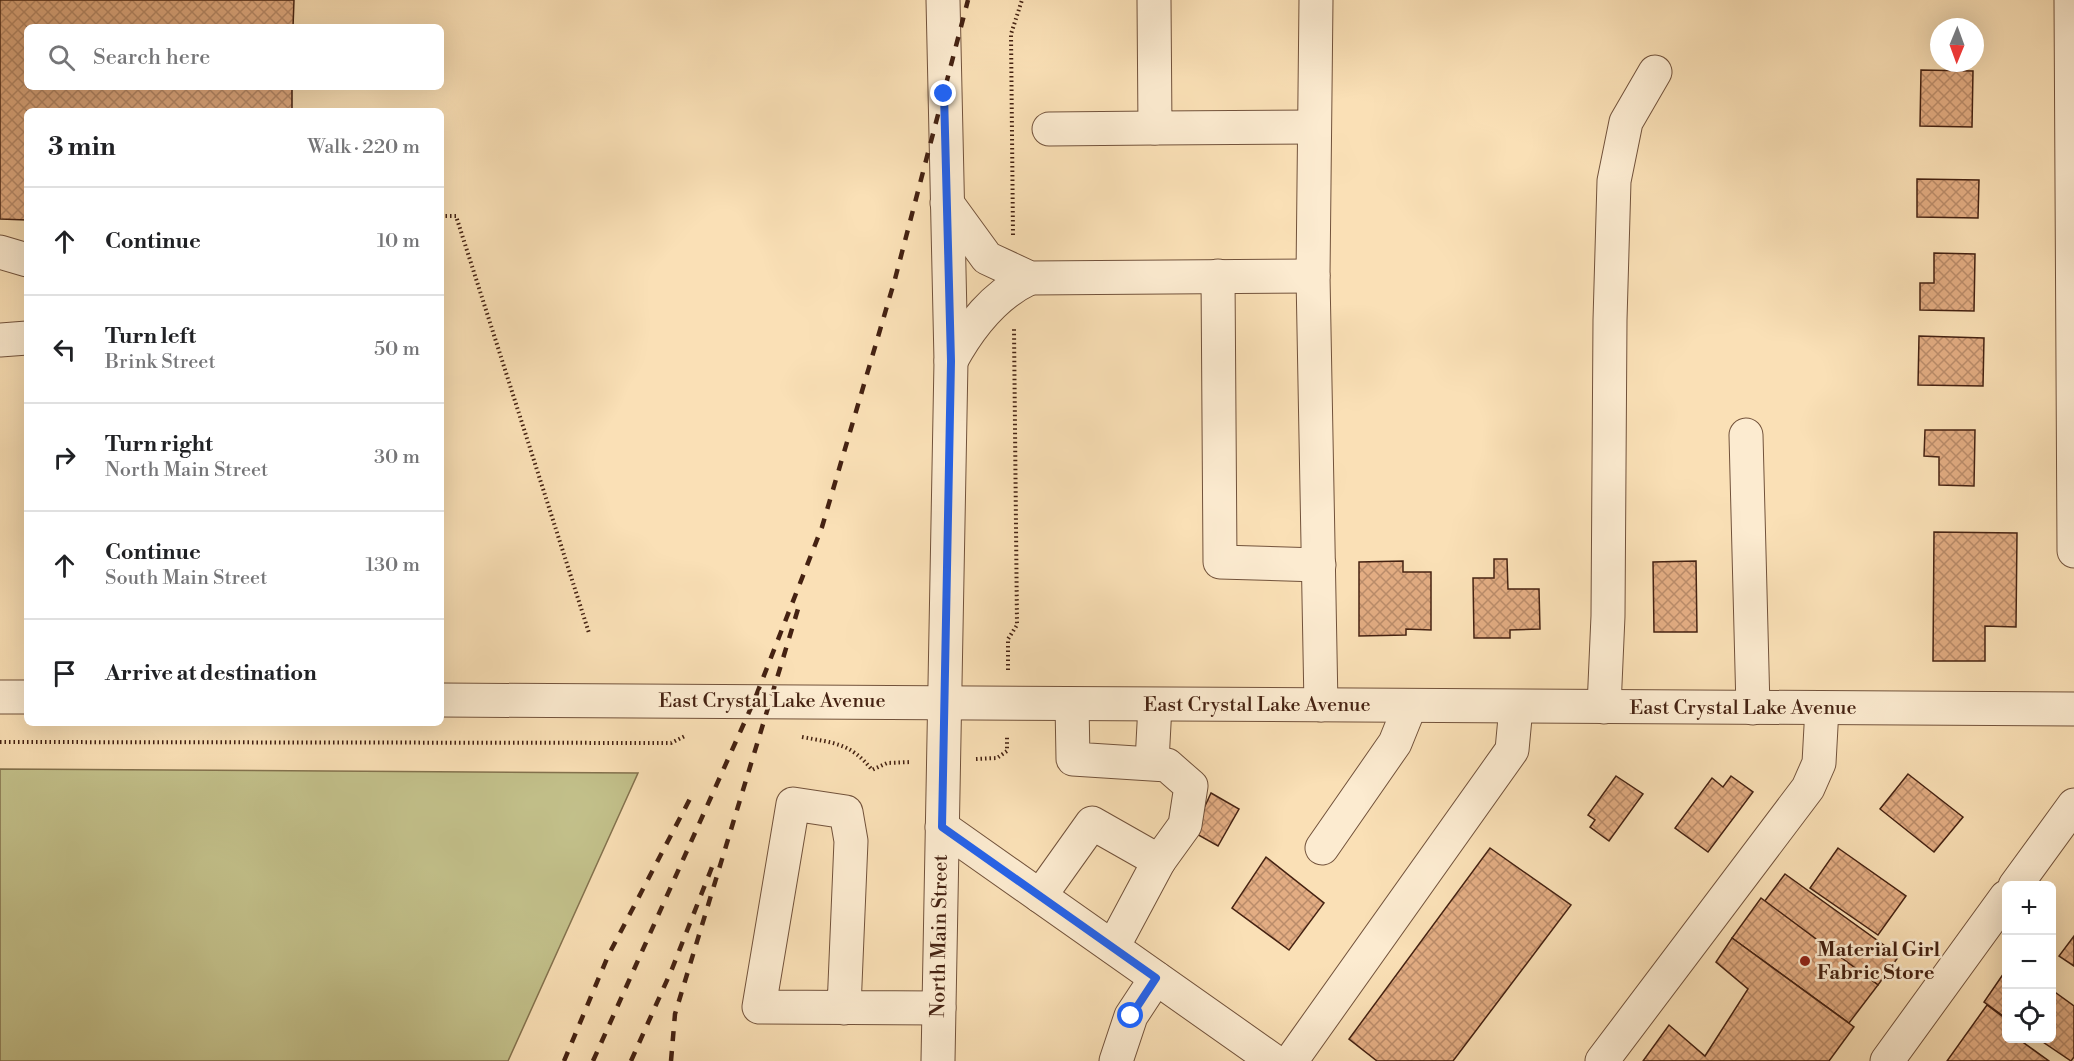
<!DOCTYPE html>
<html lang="en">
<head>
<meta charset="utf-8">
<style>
  :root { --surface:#fff; --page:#f2f2f2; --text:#202124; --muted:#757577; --line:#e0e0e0 }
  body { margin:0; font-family:"Libre Bodoni",serif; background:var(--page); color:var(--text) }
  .controls { position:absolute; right:18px; bottom:18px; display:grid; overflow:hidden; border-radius:9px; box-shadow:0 6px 24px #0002 }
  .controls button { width:54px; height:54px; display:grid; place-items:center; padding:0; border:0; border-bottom:2px solid var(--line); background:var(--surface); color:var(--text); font:30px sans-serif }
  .compass { position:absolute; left:1930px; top:18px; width:54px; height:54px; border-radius:50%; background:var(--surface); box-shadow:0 6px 24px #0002; rotate:181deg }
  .stop { position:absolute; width:18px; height:18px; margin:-14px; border:4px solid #2563eb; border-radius:50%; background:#fff }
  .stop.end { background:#2563eb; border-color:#fff; box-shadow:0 2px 6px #0008 }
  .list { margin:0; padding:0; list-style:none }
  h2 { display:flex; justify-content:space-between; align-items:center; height:78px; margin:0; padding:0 24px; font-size:26px }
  h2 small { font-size:20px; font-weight:400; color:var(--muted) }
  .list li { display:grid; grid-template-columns:39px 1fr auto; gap:18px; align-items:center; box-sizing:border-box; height:108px; padding:0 24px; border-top:2px solid var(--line) }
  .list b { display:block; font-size:22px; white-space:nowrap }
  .list p { margin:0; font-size:20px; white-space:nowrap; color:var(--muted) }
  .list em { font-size:20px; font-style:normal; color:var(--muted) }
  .icon { flex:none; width:33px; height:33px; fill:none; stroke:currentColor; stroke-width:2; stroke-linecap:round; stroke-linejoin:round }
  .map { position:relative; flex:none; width:2074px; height:1061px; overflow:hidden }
  .search { position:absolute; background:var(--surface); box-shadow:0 6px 24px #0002; left:24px; top:24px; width:420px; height:66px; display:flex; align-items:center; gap:15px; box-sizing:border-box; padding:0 21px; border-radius:9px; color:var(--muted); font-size:22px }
  .panel { position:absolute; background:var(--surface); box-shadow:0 6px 24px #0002; left:24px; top:108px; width:420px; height:618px; border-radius:9px }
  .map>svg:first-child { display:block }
  .grass { fill:#c3c18b; stroke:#84724e; stroke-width:1.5 }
  .building { fill:url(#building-cross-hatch); stroke:#452212; stroke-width:1.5 }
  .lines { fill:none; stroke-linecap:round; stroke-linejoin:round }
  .minor-casing { stroke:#72523b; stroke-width:35 }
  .path { stroke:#452212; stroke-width:4; stroke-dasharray:1.5 3; stroke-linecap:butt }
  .minor { stroke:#fcebd0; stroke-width:33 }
  .rail { stroke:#452212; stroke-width:4.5; stroke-dasharray:10 10; stroke-linecap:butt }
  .route { stroke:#2563eb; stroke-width:8 }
  .poi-dot { fill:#8f2418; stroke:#fcebd0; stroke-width:2 }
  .labels { text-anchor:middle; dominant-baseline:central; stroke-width:5; stroke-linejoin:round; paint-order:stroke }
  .street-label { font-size:20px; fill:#452212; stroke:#fcebd0 }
  .poi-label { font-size:20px; font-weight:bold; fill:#452212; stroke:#fcebd0; text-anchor:start }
</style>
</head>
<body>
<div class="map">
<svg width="2074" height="1061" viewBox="0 0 2074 1061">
  <defs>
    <pattern id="building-cross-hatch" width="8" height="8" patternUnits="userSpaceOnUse" patternTransform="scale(1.5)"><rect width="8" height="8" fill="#e3ad83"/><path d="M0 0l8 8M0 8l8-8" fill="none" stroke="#ba8c6a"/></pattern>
  </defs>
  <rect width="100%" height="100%" fill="#fae0b6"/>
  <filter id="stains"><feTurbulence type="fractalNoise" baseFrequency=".00333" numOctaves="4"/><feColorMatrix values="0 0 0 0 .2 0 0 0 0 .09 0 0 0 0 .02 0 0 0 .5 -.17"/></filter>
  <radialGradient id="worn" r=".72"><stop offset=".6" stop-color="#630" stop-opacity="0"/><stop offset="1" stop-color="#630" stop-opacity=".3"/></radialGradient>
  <!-- grass -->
  <path class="grass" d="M0,769L638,773L508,1061H0Z"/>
  <!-- building -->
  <g class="building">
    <path d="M0,0H294L293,27H27V87H292V111H27V220L0,219Z"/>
    <path d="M1921,70L1973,71L1972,127L1920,126Z"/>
    <path d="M1917,179L1979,180L1978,218L1917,217Z"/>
    <path d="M1934,253L1975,254L1974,311L1920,310V283H1934Z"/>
    <path d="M1919,336L1984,338L1983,386L1918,385Z"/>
    <path d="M1925,430H1975L1974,486L1939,485V457L1924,456Z"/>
    <path d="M1934,532L2017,533L2016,627L1985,626V661H1933Z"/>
    <path d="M1494,559H1507L1508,589H1539L1540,629L1510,630V638H1474L1473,578H1494Z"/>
    <path d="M1403,561V572H1431V630L1406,629V635L1359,636V562Z"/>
    <path d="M1696,561L1697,632H1654L1653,562Z"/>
    <path d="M1908,774L1963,817L1934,852L1880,809Z"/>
    <path d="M1616,776L1643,794L1609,841L1590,827L1595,820L1588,815Z"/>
    <path d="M1731,776L1753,792L1708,852L1675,828L1712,778L1723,787Z"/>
    <path d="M1211,793L1239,809L1218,846L1193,832Z"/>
    <path d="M1490,848L1571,905L1453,1061H1377L1349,1039Z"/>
    <path d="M1838,848L1906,896L1878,935L1810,888Z"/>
    <path d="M1266,857L1324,903L1289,950L1232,908Z"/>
    <path d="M1785,874L1899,956L1878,985L1764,902Z"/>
    <path d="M1761,898L1878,985L1849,1023L1732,938Z"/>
    <path d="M2074,936V966L2059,956Z"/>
    <path d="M1732,938L1854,1027L1829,1061H1643L1669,1025L1705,1056L1748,989L1716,962Z"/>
    <path d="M2006,970V1018L1984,1002Z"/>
    <path d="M2052,990L2074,1006V1057L2071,1061L2037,1038H2052Z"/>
    <path d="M1987,1005L2006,1019V1038H2017L2049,1061H1947Z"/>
  </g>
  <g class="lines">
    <!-- minor casing -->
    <g class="minor-casing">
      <g id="minor">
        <path d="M1154,0L1155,128L1314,127"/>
        <path d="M1316,0L1313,276L1321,705"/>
        <path d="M2071,0L2074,551"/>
        <path d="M1049,129L1155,128"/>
        <path d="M947,203L987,258L1030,278L1313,276"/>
        <path d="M0,252L27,260"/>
        <path d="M1218,276L1220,562L1319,565"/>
        <path d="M0,340L27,338"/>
        <path d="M951,361C970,326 994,295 1030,278"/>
        <path d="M1746,435L1753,708"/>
        <path d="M0,697H27"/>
        <path d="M441,700L2074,709"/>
        <path d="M1072,704L1073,759L1167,765L1191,786L1185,825L1159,861"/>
        <path d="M1604,707L1608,616L1610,320L1614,181L1626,122L1655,72"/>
        <path d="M1152,762L1155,705"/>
        <path d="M942,827L1274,1061"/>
        <path d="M1322,848L1395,743L1410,706"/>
        <path d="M2015,886L2074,805"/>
        <path d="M1040,896L1092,823L1159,861L1113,947"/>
        <path d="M844,1008L851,841L846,812L793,804L759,1007L939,1008"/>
        <path d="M938,1061L951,361L943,0"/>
        <path d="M1116,1061L1131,1016L1156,978"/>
        <path d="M1291,1061L1512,750L1516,707"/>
        <path d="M1602,1061L1808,788L1819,763L1822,708"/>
        <path d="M1887,1061L2006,897"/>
      </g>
    </g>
    <!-- path -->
    <g class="path">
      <path d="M441,216H456L589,633"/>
      <path d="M1013,235L1011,34L1022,0"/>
      <path d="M1008,670V639L1017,625L1014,329"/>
      <path d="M802,737C834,743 851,743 872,770L887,763L911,762"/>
      <path d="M0,742L671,743L685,736"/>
      <path d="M976,759L997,758L1007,751V735"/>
    </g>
    <!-- minor -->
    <use href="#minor" class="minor"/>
    <!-- rail -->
    <g class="rail">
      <path d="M564,1061L608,956L693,793"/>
      <path d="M593,1061L754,701L822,527L895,279L968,0"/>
      <path d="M631,1061L672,969L712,867"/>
      <path d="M671,1061L675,1014L798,609"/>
    </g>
  </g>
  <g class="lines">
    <!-- route -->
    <path class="route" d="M944,94L951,361L942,827L1156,978L1131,1016"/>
  </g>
  <!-- markers -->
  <circle class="poi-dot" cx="1805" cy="961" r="6"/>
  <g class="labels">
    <!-- street labels -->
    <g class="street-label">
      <text x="772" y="701">East Crystal Lake Avenue</text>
      <text x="1257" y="705">East Crystal Lake Avenue</text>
      <text x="1743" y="708">East Crystal Lake Avenue</text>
      <text transform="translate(940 936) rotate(-89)">North Main Street</text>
    </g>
    <!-- poi labels -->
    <g class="poi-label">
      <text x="1817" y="950">Material Girl<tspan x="1817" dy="23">Fabric Store</tspan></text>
    </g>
  </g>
  <rect width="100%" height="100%" filter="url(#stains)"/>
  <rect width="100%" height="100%" fill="url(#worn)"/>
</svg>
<div class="controls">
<button>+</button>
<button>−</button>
<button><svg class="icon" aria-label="locate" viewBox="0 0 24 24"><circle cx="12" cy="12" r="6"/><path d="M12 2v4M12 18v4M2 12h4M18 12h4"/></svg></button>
</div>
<svg class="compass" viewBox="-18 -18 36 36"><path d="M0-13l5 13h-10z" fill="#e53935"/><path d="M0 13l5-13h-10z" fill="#757577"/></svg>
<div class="stop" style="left:1131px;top:1016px"></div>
<div class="stop end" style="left:944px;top:94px"></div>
<div class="search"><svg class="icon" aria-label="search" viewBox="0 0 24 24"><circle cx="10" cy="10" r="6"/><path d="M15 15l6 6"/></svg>Search here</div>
<section class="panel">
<h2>3 min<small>Walk · 220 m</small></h2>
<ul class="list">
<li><svg class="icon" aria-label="ahead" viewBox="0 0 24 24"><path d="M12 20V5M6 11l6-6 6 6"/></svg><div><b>Continue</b></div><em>10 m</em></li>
<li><svg class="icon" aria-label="left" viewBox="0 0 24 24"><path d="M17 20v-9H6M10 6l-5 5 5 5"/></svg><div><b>Turn left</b><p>Brink Street</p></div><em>50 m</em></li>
<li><svg class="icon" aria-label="right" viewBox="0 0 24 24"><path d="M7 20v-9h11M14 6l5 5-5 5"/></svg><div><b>Turn right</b><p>North Main Street</p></div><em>30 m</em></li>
<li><svg class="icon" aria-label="ahead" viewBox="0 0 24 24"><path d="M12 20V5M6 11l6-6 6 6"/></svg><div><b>Continue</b><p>South Main Street</p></div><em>130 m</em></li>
<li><svg class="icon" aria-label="arrive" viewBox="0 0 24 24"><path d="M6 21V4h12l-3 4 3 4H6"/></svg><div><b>Arrive at destination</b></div></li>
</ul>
</section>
</div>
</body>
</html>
